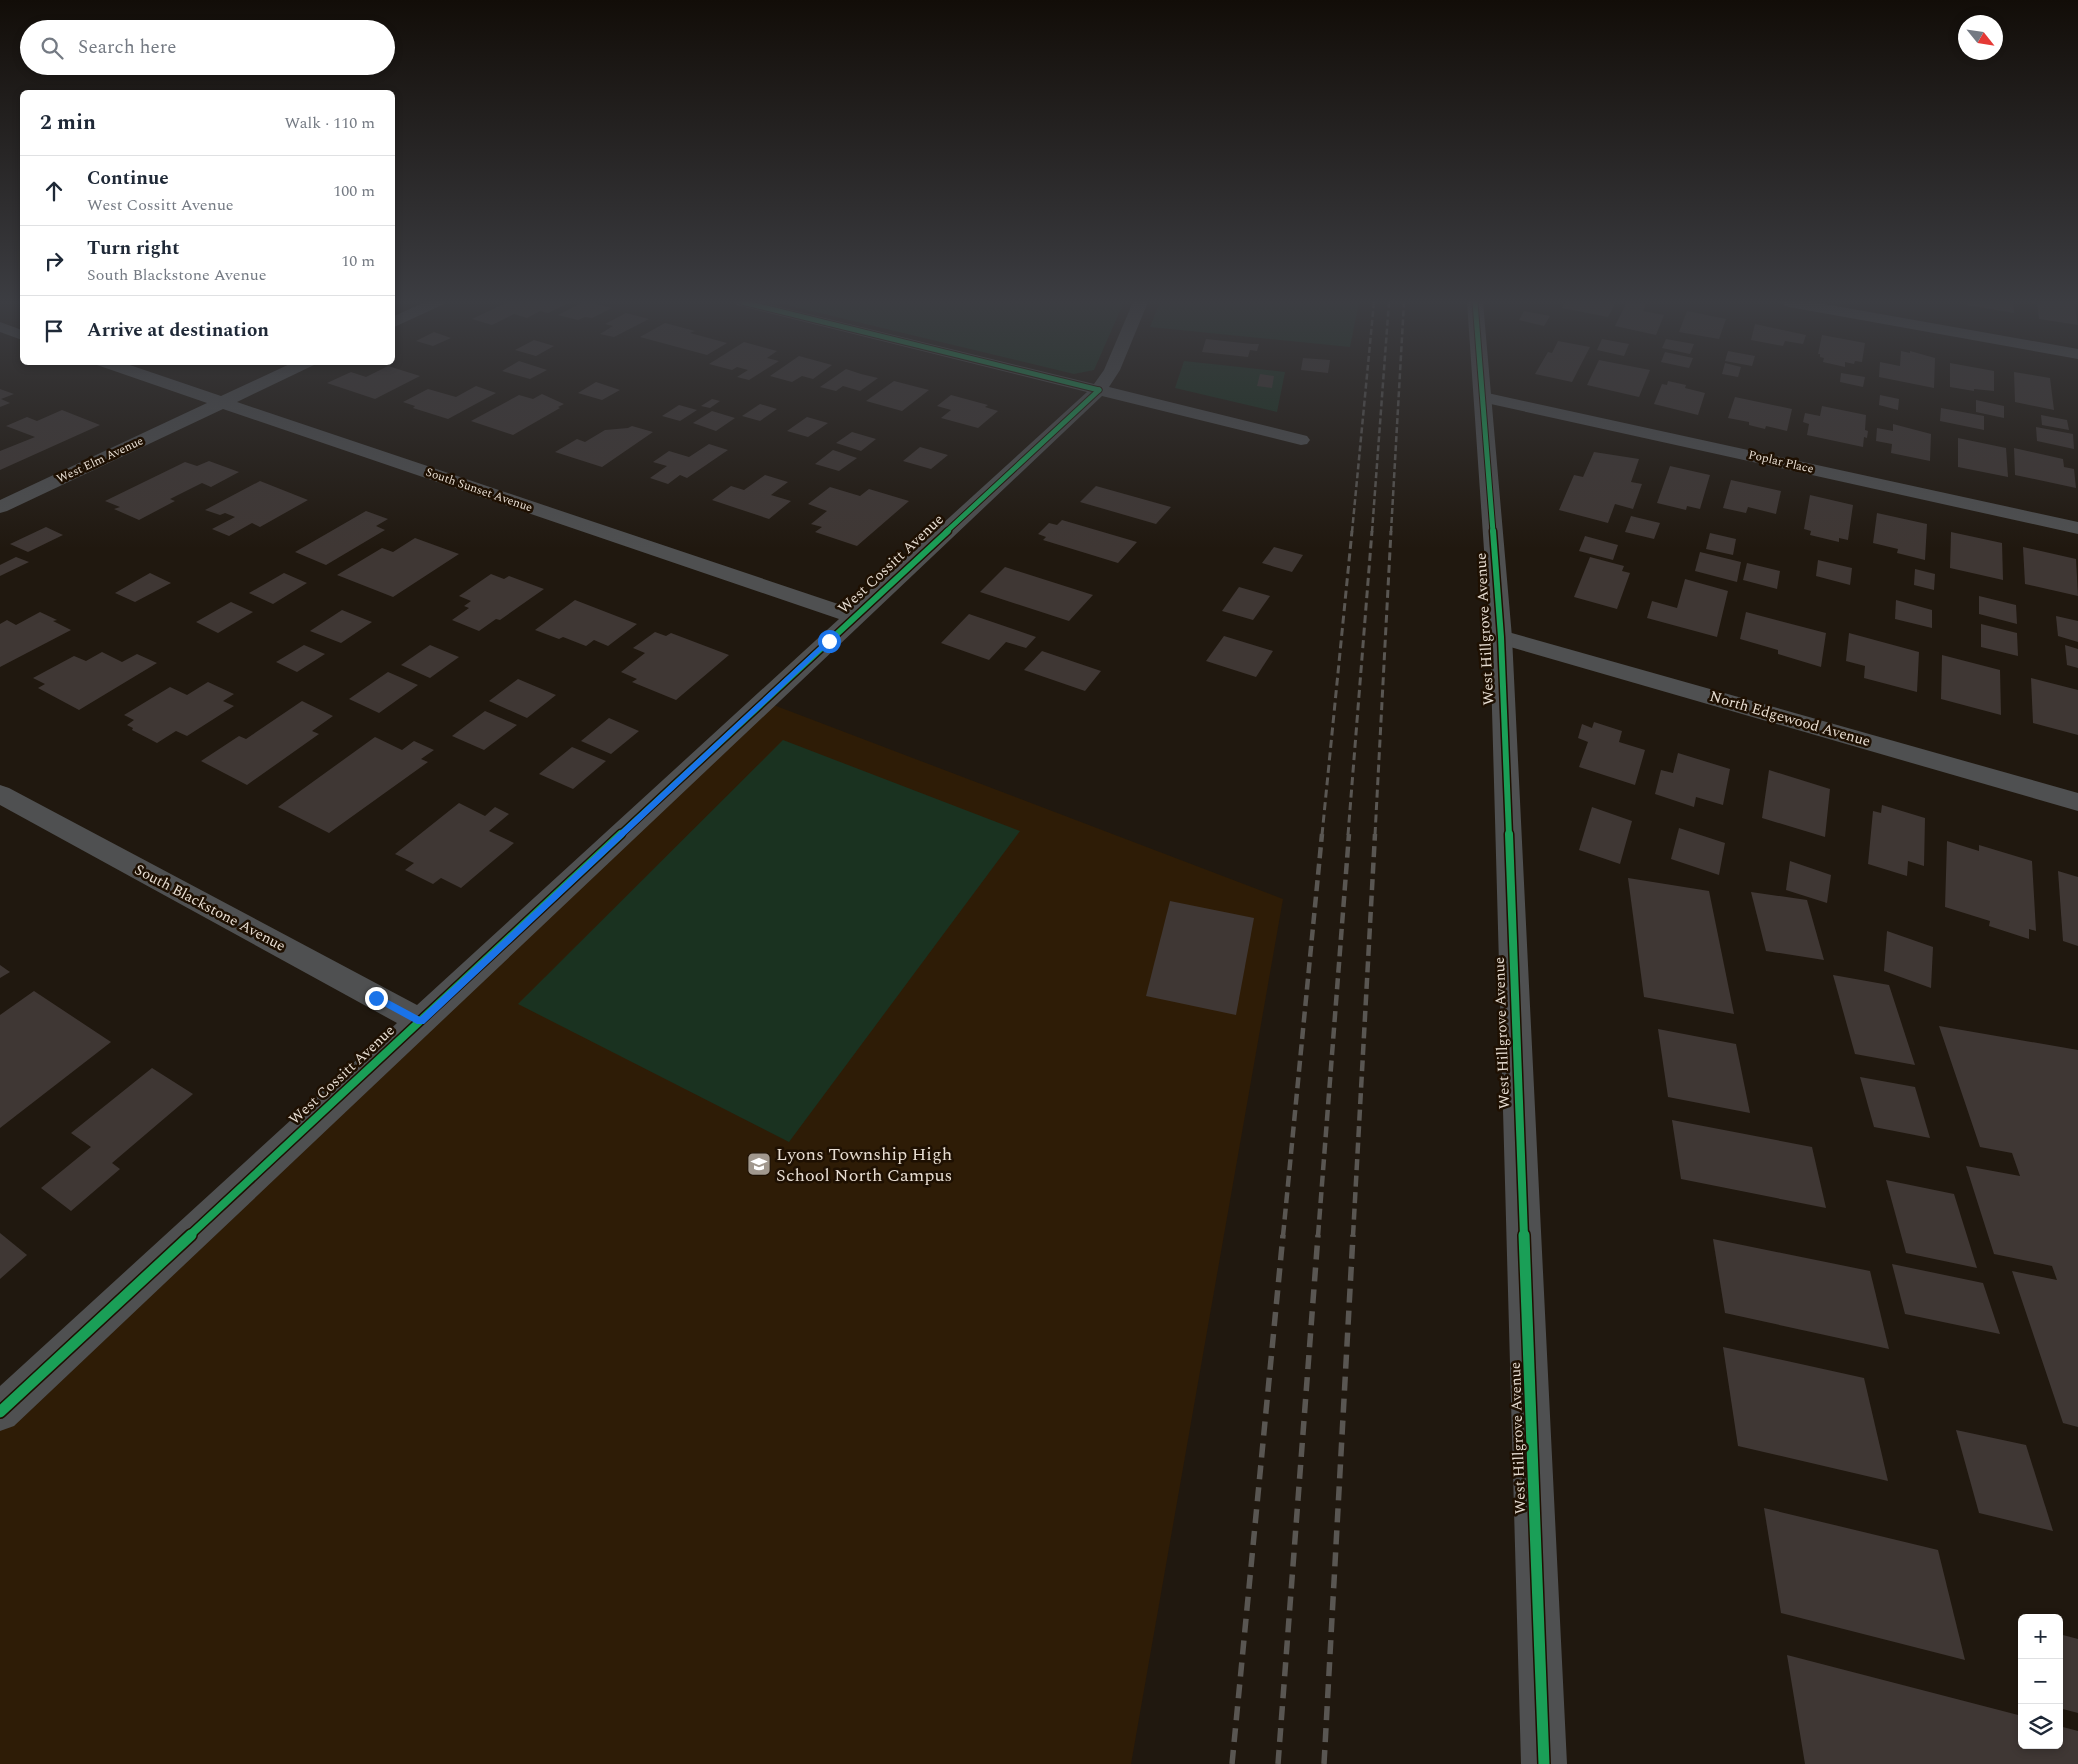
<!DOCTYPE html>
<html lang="en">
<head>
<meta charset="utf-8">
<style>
  :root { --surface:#fff; --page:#f6f6f7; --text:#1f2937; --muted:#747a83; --line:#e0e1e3 }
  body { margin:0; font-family:Spectral,serif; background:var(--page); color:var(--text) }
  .controls { position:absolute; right:15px; bottom:15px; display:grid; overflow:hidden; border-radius:8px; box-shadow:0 2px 8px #0003 }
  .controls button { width:45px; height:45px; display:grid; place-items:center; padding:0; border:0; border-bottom:1px solid var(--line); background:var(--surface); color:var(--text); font:25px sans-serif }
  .compass { position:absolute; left:1958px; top:15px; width:45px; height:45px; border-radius:50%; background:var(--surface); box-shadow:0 2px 8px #0003; rotate:120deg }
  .stop { position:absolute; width:15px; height:15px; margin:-11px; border:4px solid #1a73e8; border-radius:50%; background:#fff }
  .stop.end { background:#1a73e8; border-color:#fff; box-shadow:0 1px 5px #0008 }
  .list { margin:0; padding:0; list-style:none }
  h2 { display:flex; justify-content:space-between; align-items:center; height:65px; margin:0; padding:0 20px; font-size:21px }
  h2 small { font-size:16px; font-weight:400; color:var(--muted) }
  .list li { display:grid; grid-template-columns:32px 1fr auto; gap:15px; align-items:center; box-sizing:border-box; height:70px; padding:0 20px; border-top:1px solid var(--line) }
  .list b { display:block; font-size:19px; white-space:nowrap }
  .list p { margin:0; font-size:16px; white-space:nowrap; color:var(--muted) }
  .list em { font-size:16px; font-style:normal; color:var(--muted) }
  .icon { flex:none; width:28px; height:28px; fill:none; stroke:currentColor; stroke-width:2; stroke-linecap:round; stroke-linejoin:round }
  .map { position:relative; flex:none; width:2078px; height:1764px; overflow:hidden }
  .search { position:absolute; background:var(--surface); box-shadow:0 2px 8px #0003; left:20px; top:20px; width:375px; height:55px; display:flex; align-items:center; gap:12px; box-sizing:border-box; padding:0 18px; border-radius:28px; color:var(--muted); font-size:19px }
  .panel { position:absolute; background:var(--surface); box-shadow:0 2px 8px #0003; left:20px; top:90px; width:375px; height:275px; border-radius:8px }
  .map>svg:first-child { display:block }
  .built { fill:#2e1c06 }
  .green { fill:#1a3220 }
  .building { fill:#3f3734 }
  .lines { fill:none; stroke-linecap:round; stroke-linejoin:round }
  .minor { fill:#4f5051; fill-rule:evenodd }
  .tertiary { fill:#4f5051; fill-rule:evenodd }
  .rail-far3 { stroke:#595652; stroke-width:2.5; stroke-dasharray:6 3; stroke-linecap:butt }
  .rail-far2 { stroke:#595652; stroke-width:3; stroke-dasharray:8 4.5; stroke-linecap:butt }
  .rail-far1 { stroke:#595652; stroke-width:4.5; stroke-dasharray:11 5.5; stroke-linecap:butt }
  .rail { stroke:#595652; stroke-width:5.5; stroke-dasharray:14 8; stroke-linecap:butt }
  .cycleway-far3-casing { stroke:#1e1002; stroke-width:7 }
  .cycleway-far2-casing { stroke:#1e1002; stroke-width:9 }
  .cycleway-far1-casing { stroke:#1e1002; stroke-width:11 }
  .cycleway-casing { stroke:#1e1002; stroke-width:14 }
  .cycleway-far3 { stroke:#1a9f57; stroke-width:5 }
  .cycleway-far2 { stroke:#1a9f57; stroke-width:6 }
  .cycleway-far1 { stroke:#1a9f57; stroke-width:8 }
  .cycleway { stroke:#1a9f57; stroke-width:11 }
  .route { fill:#1a73e8 }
  .labels { text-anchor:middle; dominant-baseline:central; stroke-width:5; stroke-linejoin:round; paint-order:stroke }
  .far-street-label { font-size:12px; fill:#e7ddd2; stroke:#1e1002 }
  .street-label { font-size:15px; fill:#e7ddd2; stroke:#1e1002 }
  .near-poi-label { font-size:18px; fill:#e7ddd2; stroke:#1e1002; text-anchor:start }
</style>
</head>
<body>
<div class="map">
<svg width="2078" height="1764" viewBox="0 0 2078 1764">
  <rect width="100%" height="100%" fill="#20180f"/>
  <!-- built -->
  <path class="built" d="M771,704L1283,899L1131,1764H0V1430Z"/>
  <!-- green -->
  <g class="green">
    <path d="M774,302H1124L1094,370L1074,374Z"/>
    <path d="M1160,302H1359L1350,347L1150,327Z"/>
    <path d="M1184,361L1285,372L1277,412L1175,388Z"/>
    <path d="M783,740L1020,831L789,1142L518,1004Z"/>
  </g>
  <!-- building -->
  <g class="building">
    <path d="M508,302H571L548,313L540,311L527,318L514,314L492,325L472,319Z"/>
    <path d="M583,302H590L612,308L592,318L585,317L578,320L558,315Z"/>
    <path d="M1565,302H1616L1608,317L1562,308Z"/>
    <path d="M1627,302L1646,304L1643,311L1664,315L1656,335L1615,326Z"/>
    <path d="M1967,302H2013L2014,313L1967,305Z"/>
    <path d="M2037,302H2074L2078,325L2039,319Z"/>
    <path d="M1524,311L1550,316L1544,326L1519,320Z"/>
    <path d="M1687,311L1726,319L1719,339L1679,332Z"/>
    <path d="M626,313L649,319L614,337L600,334L613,326L605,324Z"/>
    <path d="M665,323L695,331L690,333L727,343L707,355L640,337Z"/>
    <path d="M1755,324L1806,335L1803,344L1785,341L1783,346L1751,340Z"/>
    <path d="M434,332L451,338L433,346L416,341Z"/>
    <path d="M1822,335L1865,343L1862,362L1855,361L1854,364L1845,362V367L1823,362L1824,358L1820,357V354H1818Z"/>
    <path d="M1206,339L1252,344H1259L1257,351L1250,350L1248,357L1202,352Z"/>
    <path d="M1602,339L1629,344L1624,356L1597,350Z"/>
    <path d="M1666,339L1694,344L1690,354L1662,348Z"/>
    <path d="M534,340L554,346L536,356L515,350Z"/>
    <path d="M1558,341L1590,347L1572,382L1535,374L1548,352L1552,353Z"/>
    <path d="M744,342L777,351L767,358L779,361L749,380L737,377L748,370L737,367L732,370L709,364Z"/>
    <path d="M1728,351L1755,356L1752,366L1725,361Z"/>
    <path d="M1901,351L1910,353V351L1935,358L1934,388L1879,377L1880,362L1900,366Z"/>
    <path d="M1665,352L1693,358L1689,368L1661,362Z"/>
    <path d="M799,356L832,365L813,379L802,376L792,382L770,376Z"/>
    <path d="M1303,358L1330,360L1328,373L1301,370Z"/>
    <path d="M1599,360L1650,370L1639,397L1587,385Z"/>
    <path d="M519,361L547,370L530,379L502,371Z"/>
    <path d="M1725,363L1741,367L1738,377L1722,374Z"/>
    <path d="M1950,363L1994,371V391L1974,389V391L1950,387Z"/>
    <path d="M388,366L420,376L375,399L327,383L351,372L366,377Z"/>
    <path d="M846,369L861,374L878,378L860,391L843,386L836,391L820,387Z"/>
    <path d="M2014,372L2050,378L2054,410L2015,402Z"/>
    <path d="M1841,373L1865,377L1863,387L1840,382Z"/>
    <path d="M1260,374L1274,376L1272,388L1257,386Z"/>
    <path d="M894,381L929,390L902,411L866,401Z"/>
    <path d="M1668,381L1686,385L1685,388L1705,393L1698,415L1654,404L1662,384L1667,385Z"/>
    <path d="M596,382L620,390L602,400L578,393Z"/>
    <path d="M476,386L496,393L448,419L413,408L415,406L403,402L428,389L456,397Z"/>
    <path d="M0,389L14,394L1,399L10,403L0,407Z"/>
    <path d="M542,394L564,404L558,407L560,408L513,435L471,421L519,395L533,399Z"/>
    <path d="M951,395L988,405L985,407L998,411L978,428L941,418L951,410L937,406Z"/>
    <path d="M1880,395L1899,399L1898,410L1879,405Z"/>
    <path d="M1735,397L1792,409L1787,431L1766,426L1765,429L1749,425V422L1728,418Z"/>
    <path d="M712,399L720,401L710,408L701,406Z"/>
    <path d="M1976,400L2004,406V418L1976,412Z"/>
    <path d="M760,404L777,409L760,421L742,416Z"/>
    <path d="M679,405L697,410L680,421L662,416Z"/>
    <path d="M1822,406L1866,415L1865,430L1868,431L1867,438L1864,437L1863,447L1807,435L1809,424L1803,422L1805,413L1820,416Z"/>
    <path d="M1941,408L1984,416V430L1940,421Z"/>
    <path d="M62,410L100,425L0,470V451L35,437L6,426L27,417L37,421Z"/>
    <path d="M712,411L735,418L716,431L693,423Z"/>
    <path d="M2041,415L2067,420L2069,430L2042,425Z"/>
    <path d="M807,417L828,423L808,437L787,431Z"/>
    <path d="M1893,424L1931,434L1930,461L1891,453L1892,444L1876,441L1877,428L1893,431Z"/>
    <path d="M632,426L653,432L602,467L555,452L577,439L585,442L605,430L628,428Z"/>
    <path d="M2036,427L2073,434L2074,449L2037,441Z"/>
    <path d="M852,432L876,439L861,451L836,443Z"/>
    <path d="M1958,438L2006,448L2008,477L1958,467Z"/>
    <path d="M709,444L728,450L687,478L680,475L668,484L650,478L667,466L653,462L669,451L689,457Z"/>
    <path d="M920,447L948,455L931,469L903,461Z"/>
    <path d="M2014,448L2063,459L2064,467L2074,469L2076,488L2015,475Z"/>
    <path d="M833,450L857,458L839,471L815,464Z"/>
    <path d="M1594,452L1639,459L1631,482L1642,484L1633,509L1615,504L1608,523L1559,510L1574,475L1583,477Z"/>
    <path d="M209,461L239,472L211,487L202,483L170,499L175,501L139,520L114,509L120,507L105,501L185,462L197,466Z"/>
    <path d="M1670,466L1710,475L1700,509L1687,506L1686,510L1657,503Z"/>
    <path d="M765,475L788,482L771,495L791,501L769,519L712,500L731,486L744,490Z"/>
    <path d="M1731,480L1781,491L1776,514L1748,507L1746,513L1723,508Z"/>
    <path d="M260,481L308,500L260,527L252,523L229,536L212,529L235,517L225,513L220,515L205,510Z"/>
    <path d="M1096,486L1171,507L1156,524L1080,502Z"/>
    <path d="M830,487L860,496L869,489L909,501L857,546L815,532L822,527L811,524L827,511L808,504Z"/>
    <path d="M1810,495L1853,505L1848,540L1839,538V542L1810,535L1811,531L1804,529Z"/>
    <path d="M366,511L388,519L376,526L385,530L326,565L295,552Z"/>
    <path d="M1877,513L1927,524L1925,560L1897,553L1898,549L1873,543Z"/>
    <path d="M1631,516L1660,523L1654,539L1625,532Z"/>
    <path d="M1062,520L1137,542L1118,563L1043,540L1046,537L1038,534L1049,523L1057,525Z"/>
    <path d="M46,527L63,535L28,552L10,544Z"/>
    <path d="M1951,532L2002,543L2003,580L1950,568Z"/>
    <path d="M1710,533L1736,539L1733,555L1706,549Z"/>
    <path d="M1585,536L1618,545L1613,560L1579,551Z"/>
    <path d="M415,538L459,554L393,597L337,575L382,548L393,552Z"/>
    <path d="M1274,547L1303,555L1292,572L1262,563Z"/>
    <path d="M2023,547L2076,559L2078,596L2025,584Z"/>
    <path d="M1700,552L1741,562L1737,582L1695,571Z"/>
    <path d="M16,557L29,562L0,576V565Z"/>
    <path d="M1590,557L1624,566L1622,571L1630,573L1617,609L1574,597Z"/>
    <path d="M1818,560L1852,568L1850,585L1816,576Z"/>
    <path d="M1747,563L1780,571L1777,589L1743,580Z"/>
    <path d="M1005,567L1093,595L1069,621L980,592Z"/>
    <path d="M1915,569L1935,574L1934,590L1914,585Z"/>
    <path d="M150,573L171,583L135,602L115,593Z"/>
    <path d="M284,573L307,583L273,604L249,593Z"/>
    <path d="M491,574L504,579L509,576L544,589L500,620L496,619L479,631L452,620L469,608L464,606L471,601L459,596Z"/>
    <path d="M1685,579L1728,591L1717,637L1647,618L1652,601L1677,608Z"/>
    <path d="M1239,587L1270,596L1253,620L1222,611Z"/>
    <path d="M1979,596L2016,605L2017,624L1979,614Z"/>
    <path d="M575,600L637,624L608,646L594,640L586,646L563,637L559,639L535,630Z"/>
    <path d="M1896,600L1932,610V628L1895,619Z"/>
    <path d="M231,602L253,612L218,633L196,622Z"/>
    <path d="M342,610L372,622L341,643L310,631Z"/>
    <path d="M40,612L57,620L53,621L71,630L0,667V624L7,620L16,625Z"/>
    <path d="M1746,612L1826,633L1821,667L1778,654V650L1740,639Z"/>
    <path d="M969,614L1016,630L1036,637L1026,648L1006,642L989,660L941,643Z"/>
    <path d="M2056,616L2078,621V642L2058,636Z"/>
    <path d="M1981,624L2017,633L2018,656L1981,647Z"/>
    <path d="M655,632L666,636L671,633L729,655L676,700L632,682L637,679L621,672L645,653L633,648Z"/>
    <path d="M1849,633L1919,652L1917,692L1864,678L1865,666L1846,661Z"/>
    <path d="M1224,636L1273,651L1256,677L1206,661Z"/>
    <path d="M304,645L325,654L297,672L276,662Z"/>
    <path d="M430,645L459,657L430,678L401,665Z"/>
    <path d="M2065,645L2078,649V668L2067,665Z"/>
    <path d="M1042,651L1101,671L1085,691L1024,670Z"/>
    <path d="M102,652L122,662L137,654L157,663L79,710L38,688L45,684L33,678L74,656L86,661Z"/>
    <path d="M1942,655L2000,670L2001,715L1941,699Z"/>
    <path d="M388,672L418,685L379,713L349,699Z"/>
    <path d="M2031,678L2078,690V735L2033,723Z"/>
    <path d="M518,679L556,695L527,718L489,701Z"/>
    <path d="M208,682L234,694L223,701L234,706L187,736L176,731L157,743L132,730L133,728L127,725L134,720L124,715L170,687L187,695Z"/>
    <path d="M302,701L333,716L312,731L319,734L247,785L201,761L239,736L246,739Z"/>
    <path d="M485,711L517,725L484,750L452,736Z"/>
    <path d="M609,718L639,731L611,754L581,741Z"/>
    <path d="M1594,722L1622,731L1619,742L1645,750L1635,785L1579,767L1588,742L1578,738L1582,724L1592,728Z"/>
    <path d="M375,737L402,750L414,741L434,750L421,759L428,762L329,833L278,807Z"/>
    <path d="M572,747L606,761L573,789L539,774Z"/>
    <path d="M1678,753L1730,769L1723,805L1696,797L1694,807L1655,794L1661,770L1673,773Z"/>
    <path d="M1769,770L1830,789L1825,837L1762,818Z"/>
    <path d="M459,803L485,816L495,807L509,814L489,831L514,843L461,888L441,878L433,884L405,870L414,863L395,854Z"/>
    <path d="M1882,805L1925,818L1924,866L1908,861L1907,876L1868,864L1873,811L1881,813Z"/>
    <path d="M1592,807L1632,821L1620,864L1579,850Z"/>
    <path d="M1679,828L1725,843L1719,875L1671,859Z"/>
    <path d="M1947,841L1979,851V845L2032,861L2036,931L2029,929V939L1989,926L1990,921L1945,907Z"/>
    <path d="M1790,861L1831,875L1827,903L1786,890Z"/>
    <path d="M2058,871L2078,877V946L2063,941Z"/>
    <path d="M1628,878L1709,891L1734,1014L1644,997Z"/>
    <path d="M1751,892L1807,900L1824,960L1766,951Z"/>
    <path d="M1170,901L1254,918L1236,1015L1146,996Z"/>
    <path d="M1887,931L1933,947L1931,988L1884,971Z"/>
    <path d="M0,965L10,972L0,978Z"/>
    <path d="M1833,975L1889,985L1915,1065L1855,1054Z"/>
    <path d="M34,991L111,1042L0,1128V1015Z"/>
    <path d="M1939,1026L2078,1050V1427L2063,1423L2012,1271L2057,1280L2052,1266L1994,1254L1966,1166L2020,1176L2012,1153L1980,1147Z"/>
    <path d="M1658,1029L1736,1044L1750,1113L1668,1097Z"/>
    <path d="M152,1068L193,1094L112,1163L120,1169L71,1211L41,1188L91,1147L71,1133Z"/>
    <path d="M1860,1077L1915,1087L1930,1138L1874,1127Z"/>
    <path d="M1672,1120L1812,1147L1826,1208L1681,1179Z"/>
    <path d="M1886,1180L1954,1194L1977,1268L1906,1253Z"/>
    <path d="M0,1233L27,1255L0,1279Z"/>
    <path d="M1713,1239L1870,1271L1889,1349L1725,1313Z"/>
    <path d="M1892,1264L1983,1283L2000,1334L1905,1314Z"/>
    <path d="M1723,1347L1864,1378L1888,1481L1738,1446Z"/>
    <path d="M1956,1430L2026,1445L2053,1531L1979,1513Z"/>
    <path d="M1764,1508L1938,1550L1965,1660L1781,1613Z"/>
    <path d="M2059,1634L2078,1639V1713L2059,1708Z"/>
    <path d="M1787,1655L2022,1716V1745H2059V1726L2078,1731V1764H1805Z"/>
  </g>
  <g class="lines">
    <!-- minor -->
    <g class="minor">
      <path d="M425,302H445L442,305L392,328V317Z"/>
      <path d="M735,302H759L1094,384L1104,370L1133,302H1148L1120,370L1109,387L1307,436L1310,440L1307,444L1301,445L1102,396L14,1426L0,1431V1386L397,1023L0,805V785L9,788L417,1005L839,619L223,409L7,511L0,513V500L207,403L97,365L95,362H121L221,396L294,362H316L314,365L237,402L850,608L1087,392L737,305Z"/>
      <path d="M1781,302H1813L2078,349V359L1789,307L1784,305Z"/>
      <path d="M0,322L22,330V340L0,332Z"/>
      <path d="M1483,392L2078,522V534L1477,401L1474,397L1477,393Z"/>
      <path d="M1501,630L2078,793V811L1493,642L1490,637L1493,632Z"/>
    </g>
    <!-- tertiary -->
    <path class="tertiary" d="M1467,302H1483L1512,637L1567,1764H1521L1490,637Z"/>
    <!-- rail-far3 -->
    <g class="rail-far3">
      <path d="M1352,532L1374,302"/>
      <path d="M1372,532L1389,302"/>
      <path d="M1391,532L1404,302"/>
    </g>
    <!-- rail-far2 -->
    <g class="rail-far2">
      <path d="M1322,835L1352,531"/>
      <path d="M1348,835L1372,531"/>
      <path d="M1375,835L1391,531"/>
    </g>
    <!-- rail-far1 -->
    <g class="rail-far1">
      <path d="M1283,1236L1322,834"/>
      <path d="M1318,1236L1349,834"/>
      <path d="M1353,1236L1375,834"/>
    </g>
    <!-- rail -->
    <g class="rail">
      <path d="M1232,1764L1283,1235"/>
      <path d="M1278,1764L1318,1235"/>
      <path d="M1324,1764L1353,1235"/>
    </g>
    <!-- cycleway-far3 casing -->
    <g class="cycleway-far3-casing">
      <g id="cycleway-far3">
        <path d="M742,302L1099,390"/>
        <path d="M1475,302L1493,532"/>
        <path d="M946,532L1099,390"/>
      </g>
    </g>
    <!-- cycleway-far2 casing -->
    <g class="cycleway-far2-casing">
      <g id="cycleway-far2">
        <path d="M1493,531L1501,637L1509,835"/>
        <path d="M620,835L948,531"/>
      </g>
    </g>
    <!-- cycleway-far1 casing -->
    <g class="cycleway-far1-casing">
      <g id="cycleway-far1">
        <path d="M1509,834L1524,1236"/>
        <path d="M189,1236L621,834"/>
      </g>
    </g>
    <!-- cycleway casing -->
    <g class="cycleway-casing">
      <g id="cycleway">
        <path d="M1524,1235L1544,1764"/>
        <path d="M0,1412L191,1235"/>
      </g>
    </g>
    <!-- cycleway-far3 -->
    <use href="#cycleway-far3" class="cycleway-far3"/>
    <!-- cycleway-far2 -->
    <use href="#cycleway-far2" class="cycleway-far2"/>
    <!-- cycleway-far1 -->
    <use href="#cycleway-far1" class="cycleway-far1"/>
    <!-- cycleway -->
    <use href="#cycleway" class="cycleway"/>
  </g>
  <!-- sky -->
  <linearGradient id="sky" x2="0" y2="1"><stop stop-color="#120d08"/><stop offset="0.55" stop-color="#3c3d42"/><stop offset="1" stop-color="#3c3d42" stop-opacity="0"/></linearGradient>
  <rect width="2078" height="549" fill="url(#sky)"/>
  <!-- route -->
  <path class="route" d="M827,639L832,641L424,1024H417L373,1000V995H379L420,1017Z"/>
  <!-- icons -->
  <defs>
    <g id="school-square" transform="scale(1.25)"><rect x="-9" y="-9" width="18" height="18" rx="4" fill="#a1988e" stroke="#1e1002"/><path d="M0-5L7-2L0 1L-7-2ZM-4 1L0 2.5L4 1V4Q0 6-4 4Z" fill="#fff"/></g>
  </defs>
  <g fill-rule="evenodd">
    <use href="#school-square" x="759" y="1164"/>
  </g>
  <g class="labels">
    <!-- far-street labels -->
    <g class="far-street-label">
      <text transform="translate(100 460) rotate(-25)">West Elm Avenue</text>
      <text transform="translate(1781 462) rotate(13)">Poplar Place</text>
      <text transform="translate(479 490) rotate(19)">South Sunset Avenue</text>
    </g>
    <!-- street labels -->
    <g class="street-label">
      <text transform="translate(891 564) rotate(-43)">West Cossitt Avenue</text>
      <text transform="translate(1485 629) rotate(-93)">West Hillgrove Avenue</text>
      <text transform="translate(1790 719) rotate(16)">North Edgewood Avenue</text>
      <text transform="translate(210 908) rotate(28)">South Blackstone Avenue</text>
      <text transform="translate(1502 1033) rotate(-92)">West Hillgrove Avenue</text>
      <text transform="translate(342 1075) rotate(-43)">West Cossitt Avenue</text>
      <text transform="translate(1518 1438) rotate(-92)">West Hillgrove Avenue</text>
    </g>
    <!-- near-poi labels -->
    <g class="near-poi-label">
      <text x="776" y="1154">Lyons Township High<tspan x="776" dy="21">School North Campus</tspan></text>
    </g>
  </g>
</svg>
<div class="controls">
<button>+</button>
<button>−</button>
<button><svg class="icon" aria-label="layers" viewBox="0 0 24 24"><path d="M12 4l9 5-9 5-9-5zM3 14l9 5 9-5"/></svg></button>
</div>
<svg class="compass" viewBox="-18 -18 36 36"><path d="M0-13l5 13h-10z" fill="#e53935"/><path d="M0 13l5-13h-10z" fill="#747a83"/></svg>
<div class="stop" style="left:829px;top:641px"></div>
<div class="stop end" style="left:376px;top:998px"></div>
<div class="search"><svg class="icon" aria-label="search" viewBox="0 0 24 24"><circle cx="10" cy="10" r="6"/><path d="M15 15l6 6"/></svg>Search here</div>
<section class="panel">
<h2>2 min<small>Walk · 110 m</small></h2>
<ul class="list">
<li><svg class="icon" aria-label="ahead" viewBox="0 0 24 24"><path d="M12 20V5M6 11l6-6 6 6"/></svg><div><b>Continue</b><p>West Cossitt Avenue</p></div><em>100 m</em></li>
<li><svg class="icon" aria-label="right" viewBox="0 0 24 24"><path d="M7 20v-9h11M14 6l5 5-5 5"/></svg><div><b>Turn right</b><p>South Blackstone Avenue</p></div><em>10 m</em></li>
<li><svg class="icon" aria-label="arrive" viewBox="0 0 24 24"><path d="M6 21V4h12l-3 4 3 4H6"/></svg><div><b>Arrive at destination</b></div></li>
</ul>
</section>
</div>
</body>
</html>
